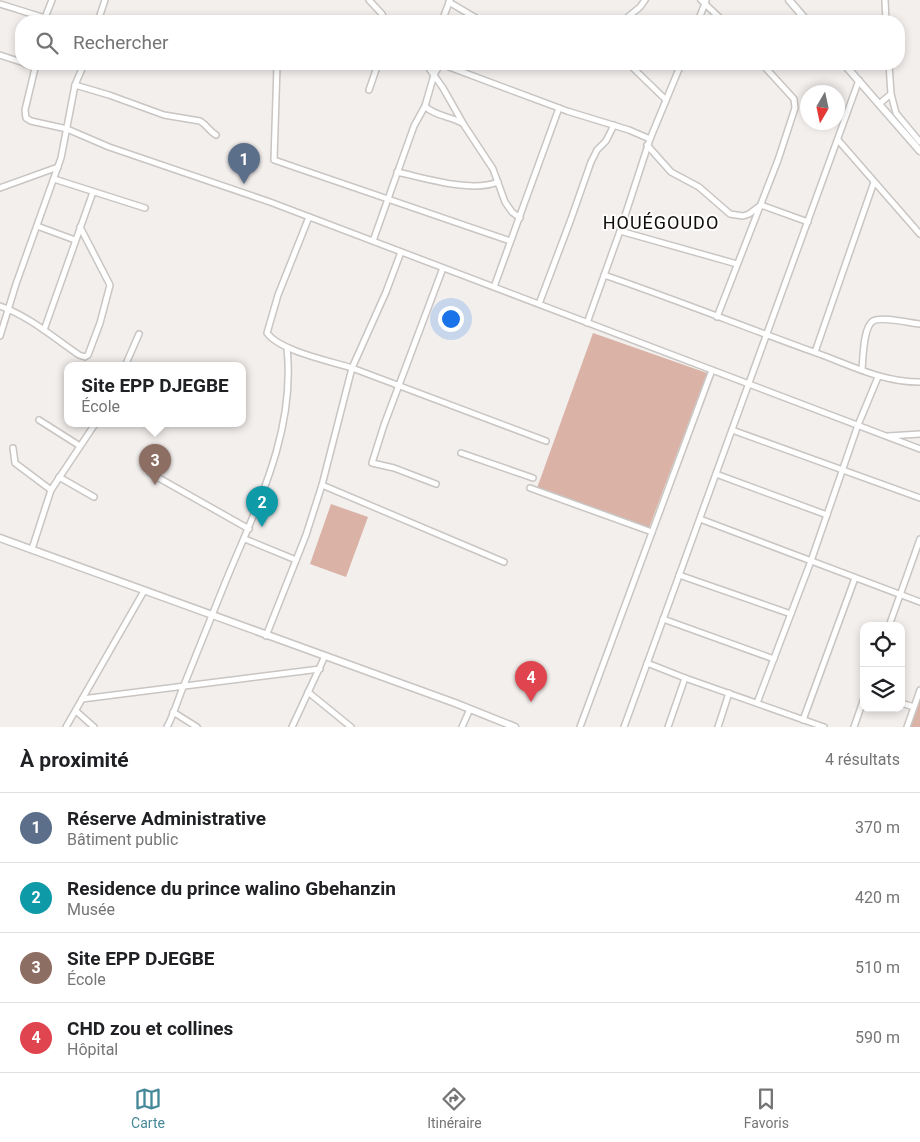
<!DOCTYPE html>
<html lang="fr">
<head>
<meta charset="utf-8">
<style>
  :root { --surface:#fff; --page:#f6f6f6; --text:#202124; --muted:#757577; --line:#e0e0e0; --accent:#458898 }
  body { margin:0; font-family:Roboto,sans-serif; background:var(--page); color:var(--text) }
  .controls { position:absolute; right:15px; bottom:15px; display:grid; overflow:hidden; border-radius:10px; box-shadow:0 2px 8px #0003 }
  .controls button { width:45px; height:45px; display:grid; place-items:center; padding:0; border:0; border-bottom:1px solid var(--line); background:var(--surface); color:var(--text); font:25px sans-serif }
  .compass { position:absolute; left:800px; top:85px; width:45px; height:45px; border-radius:50%; background:var(--surface); box-shadow:0 2px 8px #0003; rotate:189deg }
  .you { position:absolute; left:450px; top:318px; width:18px; height:18px; margin:-12px; border:4px solid #fff; border-radius:50%; background:#1a73e8; box-shadow:0 0 0 8px #1a73e833 }
  .badge { display:grid; place-items:center; width:32px; height:32px; border-radius:50%; background:var(--accent); color:#fff; font-size:16px; font-weight:700 }
  .pin { position:absolute; translate:-50% -41px; filter:drop-shadow(0 1px 2px #0008) }
  .pin::after { content:''; position:absolute; top:26px; width:18px; height:15px; background:inherit; clip-path:polygon(0 0,100% 0,50% 100%) }
  .popup { position:absolute; left:64px; top:362px; width:182px; height:65px; box-sizing:border-box; display:grid; place-content:center; border-radius:10px; background:var(--surface); filter:drop-shadow(0 1px 4px #0005); font-size:16px; white-space:nowrap; color:var(--muted) }
  .popup b { font-size:19px; color:var(--text) }
  .popup::after { content:''; position:absolute; left:50%; top:100%; margin-left:-10px; border:10px solid transparent; border-top-color:var(--surface) }
  .list { margin:0; padding:0; list-style:none }
  h2 { display:flex; justify-content:space-between; align-items:center; height:65px; margin:0; padding:0 20px; font-size:21px }
  h2 small { font-size:16px; font-weight:400; color:var(--muted) }
  .list li { display:grid; grid-template-columns:32px 1fr auto; gap:15px; align-items:center; box-sizing:border-box; height:70px; padding:0 20px; border-top:1px solid var(--line) }
  .list b { display:block; font-size:19px; white-space:nowrap }
  .list p { margin:0; font-size:16px; white-space:nowrap; color:var(--muted) }
  .list em { font-size:16px; font-style:normal; color:var(--muted) }
  .icon { flex:none; width:28px; height:28px; fill:none; stroke:currentColor; stroke-width:2; stroke-linecap:round; stroke-linejoin:round }
  .map { position:relative; flex:none; width:920px; height:727px; overflow:hidden }
  .search { position:absolute; background:var(--surface); box-shadow:0 2px 8px #0003; left:15px; right:15px; top:15px; height:55px; display:flex; align-items:center; gap:12px; box-sizing:border-box; padding:0 18px; border-radius:20px; color:var(--muted); font-size:19px }
  .sheet { height:345px; background:var(--surface) }
  nav { display:flex; justify-content:space-around; align-items:center; box-sizing:border-box; height:70px; border-top:1px solid var(--line); background:var(--surface); font-size:14px; color:var(--muted) }
  nav a { display:grid; justify-items:center; gap:2px }
  nav .on { color:var(--accent) }
  .map>svg:first-child { display:block }
  .green { fill:#dab3a6 }
  .lines { fill:none; stroke-linecap:round; stroke-linejoin:round }
  .minor-casing { stroke:#c8c5c3; stroke-width:8 }
  .tertiary-casing { stroke:#c8c5c3; stroke-width:9 }
  .minor { stroke:#fff; stroke-width:5 }
  .tertiary { stroke:#fff; stroke-width:6 }
  .labels { text-anchor:middle; dominant-baseline:central; stroke-width:4; stroke-linejoin:round; paint-order:stroke }
  .quarter-label { font-size:18px; letter-spacing:1px; fill:#0d0b0b; stroke:#fffdfc }
</style>
</head>
<body>
<div class="map">
<svg width="920" height="727" viewBox="0 0 920 727">
  <rect width="100%" height="100%" fill="#f3efed"/>
  <!-- green -->
  <g class="green">
    <path d="M593,333L707,373L649,528L537,488Z"/>
    <path d="M331,504L368,517L346,577L310,564Z"/>
    <path d="M920,695V727H908Z"/>
  </g>
  <g class="lines">
    <!-- minor casing -->
    <g class="minor-casing">
      <g id="minor">
        <path d="M369,0L382,14L385,21"/>
        <path d="M701,0L723,21"/>
        <path d="M885,0L886,21"/>
        <path d="M449,2L481,21"/>
        <path d="M0,4L45,18"/>
        <path d="M44,20L52,0"/>
        <path d="M98,21L105,0"/>
        <path d="M442,21L450,0"/>
        <path d="M623,21L640,7L645,0"/>
        <path d="M698,21L706,1"/>
        <path d="M0,55L21,62"/>
        <path d="M25,64L35,67"/>
        <path d="M36,64L25,110L26,118L31,121L67,129L109,147L270,202L920,449"/>
        <path d="M426,64L443,88L464,125L493,169L505,202L512,212L520,218"/>
        <path d="M441,64L567,111L629,130L650,139"/>
        <path d="M629,64L666,100"/>
        <path d="M889,64L891,94L896,113L920,142"/>
        <path d="M277,66L274,160L510,241"/>
        <path d="M75,85L109,95L164,115L200,121C207,125 209,131 216,135"/>
        <path d="M369,90L378,64"/>
        <path d="M879,104L891,94"/>
        <path d="M425,106C434,116 450,116 462,123"/>
        <path d="M838,140L920,234"/>
        <path d="M647,145L671,172L699,187L730,214L743,216L749,214L761,205L808,222"/>
        <path d="M397,172C425,178 471,193 498,182"/>
        <path d="M54,179L145,208"/>
        <path d="M0,188L58,167"/>
        <path d="M37,226L75,240"/>
        <path d="M620,231L737,264"/>
        <path d="M373,241L414,126L425,106L434,75L440,64"/>
        <path d="M401,252L386,292L352,368L546,441"/>
        <path d="M604,275C674,299 742,326 811,351C849,364 880,382 920,382"/>
        <path d="M494,287L559,108"/>
        <path d="M539,304L571,219L591,162L597,150L606,141L614,125"/>
        <path d="M0,306C29,316 54,338 79,355L85,357L88,355L100,323L110,285L80,227"/>
        <path d="M717,317L778,160L795,108L794,99L762,64"/>
        <path d="M587,323L620,231L650,139L681,64"/>
        <path d="M44,330L93,192"/>
        <path d="M0,336L16,284L61,158L75,85L84,64"/>
        <path d="M815,352L874,182"/>
        <path d="M125,366L139,334"/>
        <path d="M862,370C863,359 863,327 873,321C882,316 909,323 920,324"/>
        <path d="M39,420L80,446"/>
        <path d="M732,430L920,498"/>
        <path d="M888,436L920,434"/>
        <path d="M13,448L15,463L51,490"/>
        <path d="M461,453L533,478"/>
        <path d="M150,473L249,529"/>
        <path d="M716,474L827,515"/>
        <path d="M59,477L94,497"/>
        <path d="M436,484L394,468L372,463L384,425L443,268"/>
        <path d="M322,485L504,562"/>
        <path d="M530,488L652,532"/>
        <path d="M700,519L920,602"/>
        <path d="M245,539L296,560"/>
        <path d="M32,549L51,490L95,424"/>
        <path d="M679,575L791,614"/>
        <path d="M663,619L774,659"/>
        <path d="M889,626L920,539"/>
        <path d="M266,636L306,535L322,485L352,368C330,361 280,351 267,333L278,295L309,217"/>
        <path d="M647,663L685,678L824,727"/>
        <path d="M308,692L351,727"/>
        <path d="M82,699L320,669"/>
        <path d="M757,703L811,561L858,425L878,377"/>
        <path d="M901,703L914,707"/>
        <path d="M76,711L94,727"/>
        <path d="M173,712L197,727"/>
        <path d="M803,720L855,578"/>
        <path d="M66,727L144,591"/>
        <path d="M167,727C174,714 178,699 184,685C198,651 211,617 225,583C256,507 296,433 287,348"/>
        <path d="M292,727L325,656"/>
        <path d="M462,727L470,709"/>
        <path d="M580,727L712,370"/>
        <path d="M624,727L859,80"/>
        <path d="M668,727L685,678"/>
        <path d="M718,727L729,693"/>
        <path d="M854,727L864,698"/>
        <path d="M907,727L920,690"/>
      </g>
    </g>
    <!-- tertiary casing -->
    <g class="tertiary-casing">
      <g id="tertiary">
        <path d="M789,0L807,21"/>
        <path d="M844,64L920,151"/>
        <path d="M0,538L455,703L515,727"/>
      </g>
    </g>
    <!-- minor -->
    <use href="#minor" class="minor"/>
    <!-- tertiary -->
    <use href="#tertiary" class="tertiary"/>
  </g>
  <g class="labels">
    <!-- quarter labels -->
    <g class="quarter-label">
      <text x="661" y="222">HOUÉGOUDO</text>
    </g>
  </g>
</svg>
<div class="controls">
<button><svg class="icon" aria-label="locate" viewBox="0 0 24 24"><circle cx="12" cy="12" r="6"/><path d="M12 2v4M12 18v4M2 12h4M18 12h4"/></svg></button>
<button><svg class="icon" aria-label="layers" viewBox="0 0 24 24"><path d="M12 4l9 5-9 5-9-5zM3 14l9 5 9-5"/></svg></button>
</div>
<svg class="compass" viewBox="-18 -18 36 36"><path d="M0-13l5 13h-10z" fill="#e53935"/><path d="M0 13l5-13h-10z" fill="#757577"/></svg>
<div class="you"></div>
<div class="pin badge" style="left:244px;top:184px;background:#5c6f8a">1</div>
<div class="pin badge" style="left:262px;top:527px;background:#0f9aa8">2</div>
<div class="pin badge" style="left:155px;top:485px;background:#8d6e63">3</div>
<div class="popup"><b>Site EPP DJEGBE</b>École</div>
<div class="pin badge" style="left:531px;top:702px;background:#e0444e">4</div>
<div class="search"><svg class="icon" aria-label="search" viewBox="0 0 24 24"><circle cx="10" cy="10" r="6"/><path d="M15 15l6 6"/></svg>Rechercher</div>
</div>
<section class="sheet">
<h2>À proximité<small>4 résultats</small></h2>
<ul class="list">
<li><span class="badge" style="background:#5c6f8a">1</span><div><b>Réserve Administrative</b><p>Bâtiment public</p></div><em>370 m</em></li>
<li><span class="badge" style="background:#0f9aa8">2</span><div><b>Residence du prince walino Gbehanzin</b><p>Musée</p></div><em>420 m</em></li>
<li><span class="badge" style="background:#8d6e63">3</span><div><b>Site EPP DJEGBE</b><p>École</p></div><em>510 m</em></li>
<li><span class="badge" style="background:#e0444e">4</span><div><b>CHD zou et collines</b><p>Hôpital</p></div><em>590 m</em></li>
</ul>
</section>
<nav>
<a class="on"><svg class="icon" aria-label="map" viewBox="0 0 24 24"><path d="M3 6l6-2 6 2 6-2v14l-6 2-6-2-6 2zM9 4v14M15 6v14"/></svg>Carte</a>
<a><svg class="icon" aria-label="directions" viewBox="0 0 24 24"><path d="M12 3l9 9-9 9-9-9zM9 14v-3h6M13 9l2 2-2 2"/></svg>Itinéraire</a>
<a><svg class="icon" aria-label="saved" viewBox="0 0 24 24"><path d="M7 4h10v16l-5-4-5 4z"/></svg>Favoris</a>
</nav>
</body>
</html>
